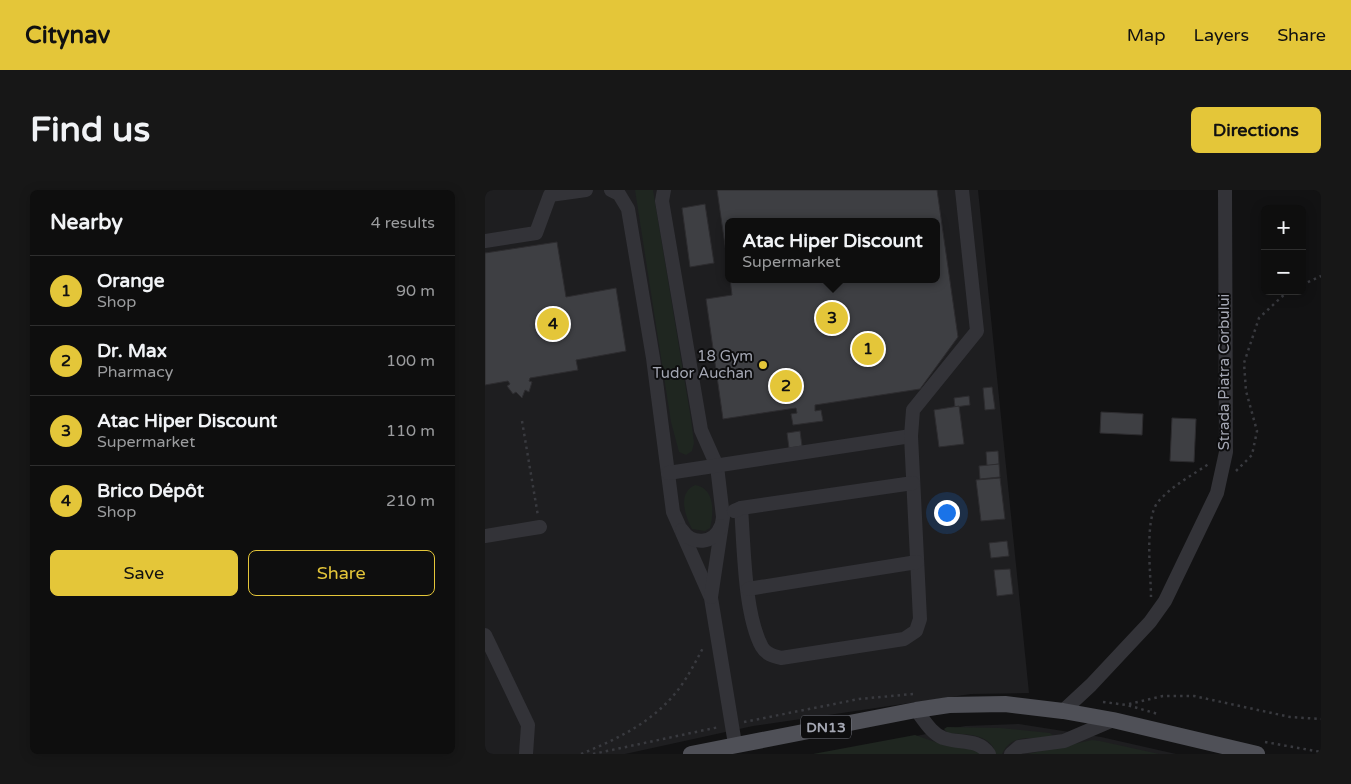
<!DOCTYPE html>
<html lang="en">
<head>
<meta charset="utf-8">
<style>
  :root { --surface:#0e0e0e; --page:#171717; --text:#f1f3f6; --muted:#9b9c9e; --line:#2e2e2e; --accent:#e4c639 }
  body { margin:0; font-family:"Varela Round",sans-serif; background:var(--page); color:var(--text) }
  .controls { position:absolute; right:15px; top:15px; display:grid; overflow:hidden; border-radius:8px; box-shadow:0 2px 12px #0003 }
  .controls button { width:45px; height:45px; display:grid; place-items:center; padding:0; border:0; border-bottom:1px solid var(--line); background:var(--surface); color:var(--text); font:25px sans-serif }
  .you { position:absolute; left:461px; top:322px; width:18px; height:18px; margin:-12px; border:4px solid #fff; border-radius:50%; background:#1a73e8; box-shadow:0 0 0 8px #1a73e833 }
  .badge { display:grid; place-items:center; width:32px; height:32px; border-radius:50%; background:var(--accent); color:#111; font-size:16px; font-weight:700 }
  .pin { position:absolute; translate:-50% -50%; border:2px solid #fff; box-shadow:0 1px 5px #0006 }
  .popup { position:absolute; left:240px; top:28px; width:215px; height:65px; box-sizing:border-box; display:grid; place-content:center; border-radius:8px; background:var(--surface); filter:drop-shadow(0 1px 4px #0005); font-size:16px; white-space:nowrap; color:var(--muted) }
  .popup b { font-size:19px; color:var(--text) }
  .popup::after { content:''; position:absolute; left:50%; top:100%; margin-left:-10px; border:10px solid transparent; border-top-color:var(--surface) }
  .list { margin:0; padding:0; list-style:none }
  h2 { display:flex; justify-content:space-between; align-items:center; height:65px; margin:0; padding:0 20px; font-size:21px }
  h2 small { font-size:16px; font-weight:400; color:var(--muted) }
  .list li { display:grid; grid-template-columns:32px 1fr auto; gap:15px; align-items:center; box-sizing:border-box; height:70px; padding:0 20px; border-top:1px solid var(--line) }
  .list b { display:block; font-size:19px; white-space:nowrap }
  .list p { margin:0; font-size:16px; white-space:nowrap; color:var(--muted) }
  .list em { font-size:16px; font-style:normal; color:var(--muted) }
  .actions { display:flex; gap:10px; padding:15px 20px }
  .actions a { flex:1; padding:11px 0; border:1px solid var(--accent); border-radius:8px; text-align:center; font-size:18px; color:var(--accent) }
  .actions .main { background:var(--accent); color:#111 }
  .map { position:relative; flex:none; width:836px; height:564px; overflow:hidden; border-radius:8px }
  header { display:flex; align-items:center; gap:30px; box-sizing:border-box; height:70px; padding:0 25px; background:var(--accent); color:#111 }
  header strong { font-size:24px }
  nav { display:flex; gap:28px; margin-inline-start:auto; font-size:18px }
  .intro { display:flex; align-items:center; justify-content:space-between; box-sizing:border-box; height:120px; padding:0 30px }
  h1 { margin:0; font-size:35px }
  .button { padding:12px 22px; border-radius:8px; background:var(--accent); color:#111; font-size:18px; font-weight:700 }
  main { display:flex; gap:30px; padding:0 30px }
  aside { flex:1; background:var(--surface); border-radius:8px; box-shadow:0 2px 12px #0003 }
  .map>svg:first-child { display:block }
  .built { fill:#1e1e20; fill-rule:evenodd }
  .green { fill:#1f2620 }
  .building { fill:#3e3f43; stroke:#2d2c2f }
  .lines { fill:none; stroke-linecap:round; stroke-linejoin:round }
  .path { stroke:#393a3f; stroke-width:2.5; stroke-dasharray:2.5 4; stroke-linecap:butt }
  .minor { stroke:#333338; stroke-width:14 }
  .major { stroke:#4f5057; stroke-width:16 }
  .poi-dot { fill:#e4c639; stroke:#0d0d0e; stroke-width:2 }
  .labels { text-anchor:middle; dominant-baseline:central; stroke-width:4; stroke-linejoin:round; paint-order:stroke }
  .shield { fill:#0d0d0e; stroke:#777982; stroke-width:1 }
  .shield-label { font-size:14px; font-weight:bold; fill:#a4a7b3 }
  .poi-label { font-size:15px; fill:#a4a7b3; stroke:#0d0d0e; text-anchor:end }
  .street-label { font-size:15px; fill:#a4a7b3; stroke:#0d0d0e }
</style>
</head>
<body>
<header>
<strong>Citynav</strong>
<nav><a>Map</a><a>Layers</a><a>Share</a></nav>
</header>
<div class="intro"><h1>Find us</h1><a class="button">Directions</a></div>
<main>
<aside>
<h2>Nearby<small>4 results</small></h2>
<ul class="list">
<li><span class="badge">1</span><div><b>Orange</b><p>Shop</p></div><em>90 m</em></li>
<li><span class="badge">2</span><div><b>Dr. Max</b><p>Pharmacy</p></div><em>100 m</em></li>
<li><span class="badge">3</span><div><b>Atac Hiper Discount</b><p>Supermarket</p></div><em>110 m</em></li>
<li><span class="badge">4</span><div><b>Brico Dépôt</b><p>Shop</p></div><em>210 m</em></li>
</ul>
<div class="actions"><a class="main">Save</a><a>Share</a></div>
</aside>
<div class="map">
<svg width="836" height="564" viewBox="0 0 836 564">
  <rect width="100%" height="100%" fill="#121213"/>
  <!-- built -->
  <g class="built">
    <path d="M0,0H493L544,503L486,504L268,536L140,564H0ZM243,32H451V89H243Z"/>
    <path d="M534,534L616,547L691,564H344L480,536Z"/>
  </g>
  <!-- green -->
  <g class="green">
    <path d="M150,0H168L206,229L209,253L207,261L201,265L194,262L186,232Z"/>
    <path d="M210,295C230,298 229,323 225,338L220,341L207,339C200,326 192,303 210,295Z"/>
    <path d="M462,537L515,538L565,543L569,547C549,551 528,541 517,564H511C505,542 481,545 463,543L459,539Z"/>
    <path d="M430,545L459,555L477,556L498,564H328Z"/>
    <path d="M607,550L615,551L674,564H543Z"/>
  </g>
  <!-- building -->
  <g class="building">
    <path d="M232,0H452L473,147L435,199L330,215V221L336,220L338,231L308,235L306,224L312,223L311,218L238,229L221,109L247,105L245,89H451V32H243V76Z"/>
    <path d="M220,14L229,73L205,77L197,18Z"/>
    <path d="M72,52L81,107L131,98L141,161L91,170L93,180L45,188L44,191L47,192L44,202L40,200L37,208L31,202L28,204L22,196L25,194L23,191L0,195V63Z"/>
    <path d="M507,197L510,219L500,220L498,198Z"/>
    <path d="M484,206L485,215L470,217L469,208Z"/>
    <path d="M474,216L479,254L454,257L449,220Z"/>
    <path d="M616,222L658,224L657,245L615,243Z"/>
    <path d="M687,228L711,229L709,272L685,271Z"/>
    <path d="M315,241L317,256L304,258L302,243Z"/>
    <path d="M513,261L514,274L502,276L501,262Z"/>
    <path d="M514,274L515,287L495,289L494,276Z"/>
    <path d="M515,288L520,329L496,331L491,290Z"/>
    <path d="M522,351L524,366L506,368L504,353Z"/>
    <path d="M525,379L528,404L512,406L509,380Z"/>
  </g>
  <g class="lines">
    <!-- path -->
    <g class="path">
      <path d="M817,95L836,86"/>
      <path d="M37,231L53,326"/>
      <path d="M751,281L767,265L772,241L761,201L759,173L774,128L803,101"/>
      <path d="M666,407C666,385 659,329 673,312C686,296 708,285 725,273"/>
      <path d="M618,512L642,515L673,524"/>
      <path d="M644,514L678,506H709L805,527L836,529"/>
      <path d="M259,532L374,509L428,504"/>
      <path d="M780,552L836,562"/>
      <path d="M96,564C130,550 164,534 188,506C201,491 210,473 219,456"/>
      <path d="M108,564L234,537"/>
    </g>
    <!-- minor -->
    <g class="minor">
      <path d="M126,0L134,4L143,19L168,168L188,322L226,408L250,554"/>
      <path d="M179,0L177,11L216,240L232,276L238,327L226,407"/>
      <path d="M0,51L51,43L65,5L101,0"/>
      <path d="M183,283L426,246"/>
      <path d="M256,318C259,355 259,424 277,457C281,464 288,466 296,468L419,449L431,441L435,429L426,246L428,220L492,141L477,0"/>
      <path d="M249,321L256,318L428,293"/>
      <path d="M197,340C207,356 229,354 236,336"/>
      <path d="M0,346L55,337"/>
      <path d="M263,399L432,372"/>
      <path d="M0,445L43,535L41,564"/>
      <path d="M431,520C439,530 446,543 458,548C475,554 493,548 504,564"/>
      <path d="M578,521L606,495L665,432L680,411L732,303L741,262L740,0"/>
      <path d="M526,564L534,557L579,551L628,530"/>
    </g>
    <!-- major -->
    <path class="major" d="M206,564L431,520L464,515L520,514L578,521L628,530L772,564"/>
  </g>
  <!-- markers -->
  <circle class="poi-dot" cx="278" cy="175" r="5"/>
  <g class="labels">
    <!-- shield labels -->
    <rect class="shield" x="316" y="525.5" width="50" height="23" rx="4"/>
    <g class="shield-label">
      <text x="341" y="537">DN13</text>
    </g>
    <!-- poi labels -->
    <g class="poi-label">
      <text x="268" y="166">18 Gym<tspan x="268" dy="17">Tudor Auchan</tspan></text>
    </g>
    <!-- street labels -->
    <g class="street-label">
      <text transform="translate(739 182) rotate(-90)">Strada Piatra Corbului</text>
    </g>
  </g>
</svg>
<div class="controls">
<button>+</button>
<button>−</button>
</div>
<div class="you"></div>
<div class="pin badge" style="left:383px;top:159px">1</div>
<div class="pin badge" style="left:301px;top:196px">2</div>
<div class="pin badge" style="left:347px;top:128px">3</div>
<div class="popup"><b>Atac Hiper Discount</b>Supermarket</div>
<div class="pin badge" style="left:68px;top:134px">4</div>
</div>
</main>
</body>
</html>
